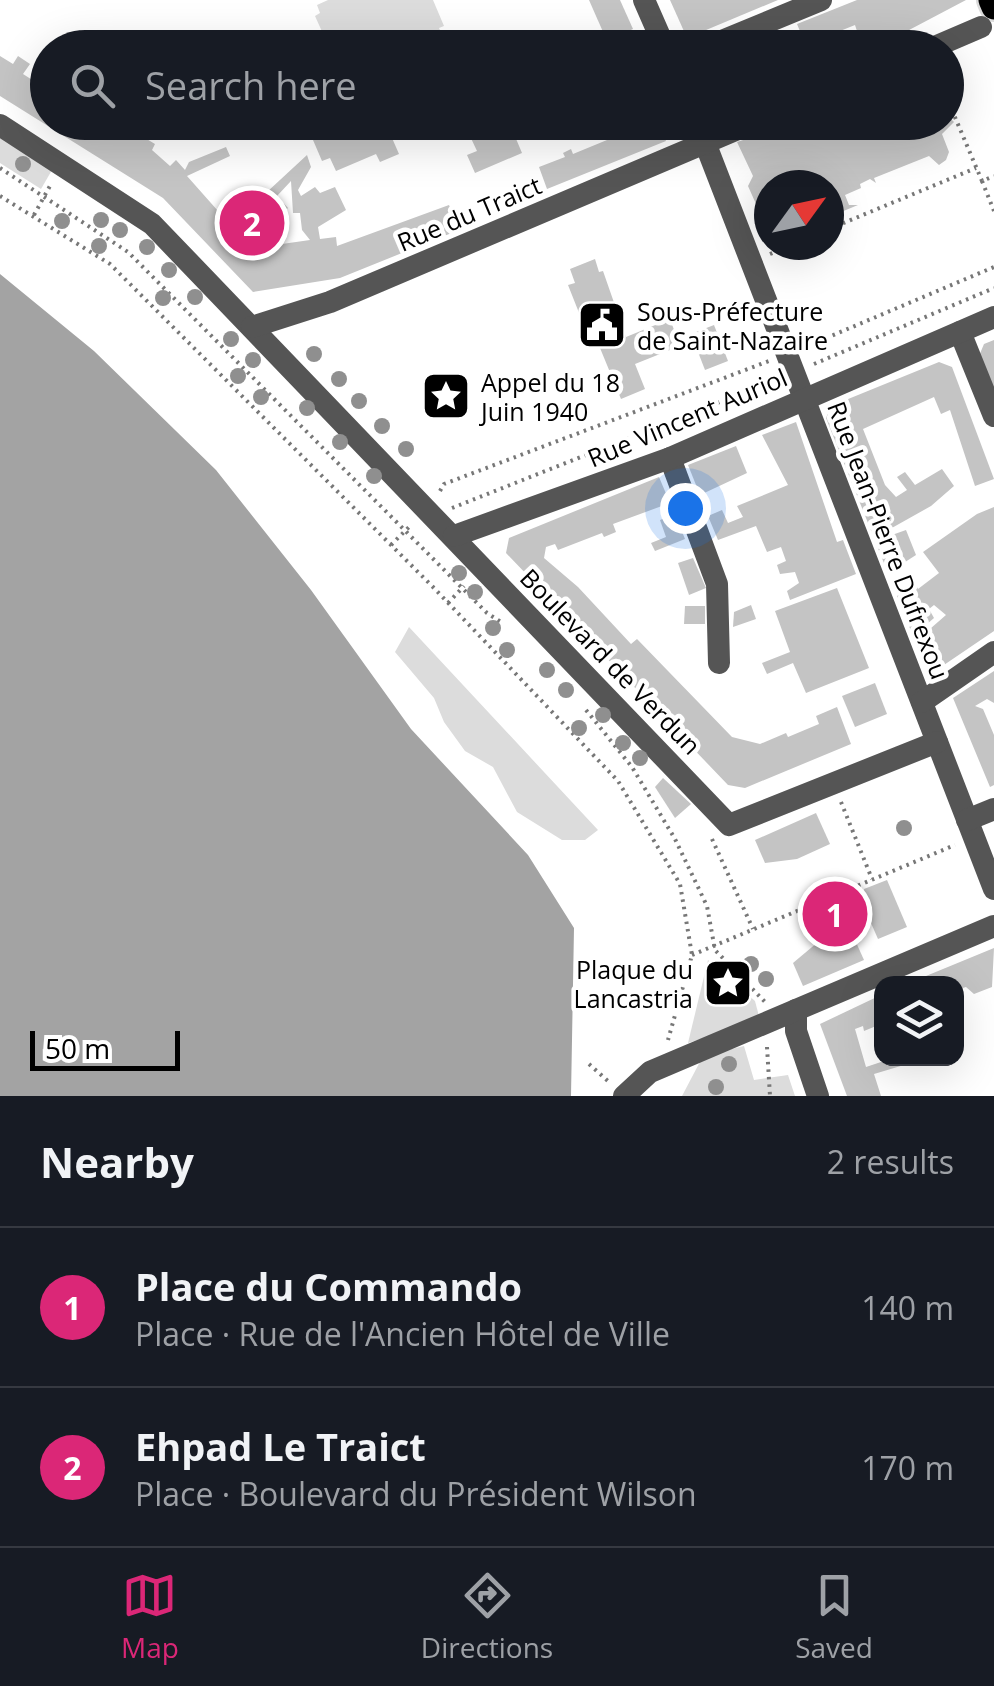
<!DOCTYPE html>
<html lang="en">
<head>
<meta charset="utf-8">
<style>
  :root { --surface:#171b24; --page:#242831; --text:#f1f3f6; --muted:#9ea1a6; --line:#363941; --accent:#db2777 }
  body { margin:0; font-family:"Open Sans",sans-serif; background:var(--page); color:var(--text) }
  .controls { position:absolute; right:30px; bottom:30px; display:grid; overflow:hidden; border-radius:20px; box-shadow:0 10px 40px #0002 }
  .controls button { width:90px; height:90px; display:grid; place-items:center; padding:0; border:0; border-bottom:2px solid var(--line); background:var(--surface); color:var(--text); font:50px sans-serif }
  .compass { position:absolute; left:754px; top:170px; width:90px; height:90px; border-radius:50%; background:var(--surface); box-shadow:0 10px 40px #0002; rotate:57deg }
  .scale { position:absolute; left:30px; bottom:25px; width:150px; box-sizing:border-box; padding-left:10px; border:5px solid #000; border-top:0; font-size:28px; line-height:35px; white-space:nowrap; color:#000; -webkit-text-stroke:8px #fff; paint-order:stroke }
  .you { position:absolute; left:685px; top:508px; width:35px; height:35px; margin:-25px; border:8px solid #fff; border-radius:50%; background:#1a73e8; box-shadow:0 0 0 15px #1a73e833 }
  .badge { display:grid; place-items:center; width:65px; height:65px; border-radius:50%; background:var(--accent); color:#fff; font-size:32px; font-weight:700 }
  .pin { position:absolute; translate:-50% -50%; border:5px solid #fff; box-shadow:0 2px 10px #0006 }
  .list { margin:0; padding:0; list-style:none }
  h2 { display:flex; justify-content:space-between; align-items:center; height:130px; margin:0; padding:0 40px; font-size:42px }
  h2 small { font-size:32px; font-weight:400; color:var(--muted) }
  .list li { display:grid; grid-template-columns:65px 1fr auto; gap:30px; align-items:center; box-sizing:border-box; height:160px; padding:0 40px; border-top:2px solid var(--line) }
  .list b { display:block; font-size:38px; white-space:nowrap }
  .list p { margin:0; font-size:32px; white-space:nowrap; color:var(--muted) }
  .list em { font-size:32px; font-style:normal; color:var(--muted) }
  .icon { flex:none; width:55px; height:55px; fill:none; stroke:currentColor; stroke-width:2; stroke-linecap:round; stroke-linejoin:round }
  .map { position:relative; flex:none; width:994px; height:1096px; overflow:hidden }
  .search { position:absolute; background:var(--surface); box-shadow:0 10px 40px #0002; left:30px; right:30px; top:30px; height:110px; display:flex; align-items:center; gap:25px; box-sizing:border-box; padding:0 35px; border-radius:55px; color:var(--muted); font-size:38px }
  .sheet { height:450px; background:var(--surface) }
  nav { display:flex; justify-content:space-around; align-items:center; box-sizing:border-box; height:140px; border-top:2px solid var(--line); background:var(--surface); font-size:28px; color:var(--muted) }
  nav a { display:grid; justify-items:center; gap:5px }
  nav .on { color:var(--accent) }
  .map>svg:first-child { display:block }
  .green { fill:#dcdcdc }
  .water { fill:#a3a3a3 }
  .building { fill:#c4c4c4; fill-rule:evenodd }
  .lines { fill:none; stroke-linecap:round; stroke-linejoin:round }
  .major-casing { stroke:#dbdbdb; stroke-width:30 }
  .path { stroke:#777; stroke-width:4; stroke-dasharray:2.5 5; stroke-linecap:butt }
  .minor { stroke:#555; stroke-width:22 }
  .major { stroke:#000; stroke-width:25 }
  .tree { fill:#8f8f8f }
  .labels { text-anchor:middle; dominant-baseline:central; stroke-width:9; stroke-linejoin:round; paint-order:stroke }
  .street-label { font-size:25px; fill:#000; stroke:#fff }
  .poi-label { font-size:25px; fill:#000; stroke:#fff; text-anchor:start }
</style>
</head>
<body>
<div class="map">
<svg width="994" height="1096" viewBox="0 0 994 1096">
  <rect width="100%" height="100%" fill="#fff"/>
  <!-- green -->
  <g class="green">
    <path d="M328,0H433L444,26L439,28L442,35L414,47H329L315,16L320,13L317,5Z"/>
    <path d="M0,137L52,170L41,189L0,163Z"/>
    <path d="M409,627L598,830L585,840H562L517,812L493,767L465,751L444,722L434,698L395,652Z"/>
    <path d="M708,960L755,1001L760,1020L688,1043Z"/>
    <path d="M744,1046L754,1080L788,1075L795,1096H682L703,1056Z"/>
  </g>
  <!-- water -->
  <path class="water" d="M0,274L94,351L216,470L311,590L411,729L528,855L574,928L571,1096H0Z"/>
  <!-- building -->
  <g class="building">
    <path d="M589,0H620L633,29L607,41Z"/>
    <path d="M670,0H778L687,38Z"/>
    <path d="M857,0H966L892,39L868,44L864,33L853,40L850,33L857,31L855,25L840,31L846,48H807L797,24Z"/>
    <path d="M80,30L85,39L75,45L72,40L66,43L69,48H48V57L43,49Z"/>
    <path d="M0,56L13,64L18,56L30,64L23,74L48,90V122H107L101,129L115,138L122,128L130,133L140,128V135L155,144L152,150L170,166L176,160L185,170L189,162L226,147L230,156L187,176L226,220L246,195L254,204L307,155L311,167L298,190L301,196L315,187L320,193L335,187L346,210L318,227L320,239L336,237L337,246L449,205L459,230L340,278L253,292L163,198L0,96ZM291,181L293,213H300L302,230L310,240L268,246L260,233L288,208L277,196Z"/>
    <path d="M946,114L954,122L942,134L949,152L946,160L939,165L929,156L874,178L876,183L870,179L860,184L861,188L845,195L849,205H858L829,217V185H769V210L756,204L748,186L753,176L737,142L798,122H814L817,129L845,122H946Z"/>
    <path d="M363,122H385L399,154L380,162L376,154L336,171L330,158L322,161L313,140L343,127L345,134L364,126Z"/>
    <path d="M496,122H509L522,153L475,173L467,155L477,151L469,134Z"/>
    <path d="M650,122H659L666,141L547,189L539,167L565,157L563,153L571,149L573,154L624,133L622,128Z"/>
    <path d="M595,259L599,272L603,271L626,337L670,319L680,346L635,364L645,389L621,399L593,331L587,333L568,285L575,283L570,269Z"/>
    <path d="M714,325L728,361L705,370L691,334Z"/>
    <path d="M994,340V392L979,356L984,344Z"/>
    <path d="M939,362L952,367L994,479L975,486L950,410L941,414L934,397L863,429L885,485L896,497L907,490L897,477L905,472L915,485L942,469L954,486L931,506L874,538L826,418L831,406Z"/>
    <path d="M796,422L837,542L843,540L856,574L790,600L787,591L799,583L795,572L780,574L777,565L786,561L781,547L767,552L756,526L718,540L708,516L722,510L728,523L743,517L737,506L788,485L762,435Z"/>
    <path d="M736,446L747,473L700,495L688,465Z"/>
    <path d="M659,477L670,503L613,524L616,532L604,537L602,533L558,550L555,544L546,547L544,558L578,587L631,644L637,639L732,737L760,744L786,733L788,737L819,724L816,716L837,707L851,744L745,788L728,785L506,553L509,538Z"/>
    <path d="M994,507V631L938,669L924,665L915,642L946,615L934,605L929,609L934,618L913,636L897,596L916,585L918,589L939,573L923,552L977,514Z"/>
    <path d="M675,514L685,539L655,551L651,543L666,537L660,520Z"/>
    <path d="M906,530L916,555L888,573L875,541Z"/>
    <path d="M693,558L706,588L689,595L678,563Z"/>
    <path d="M837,588L869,668L806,693L793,663L767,674L762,663L790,652L775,611Z"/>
    <path d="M751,605L756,619L733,627L734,612Z"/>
    <path d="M685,606H705V624H684Z"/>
    <path d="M994,671V703L987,699L975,706L983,709L994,735V785L990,787L953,698Z"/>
    <path d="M875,683L887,714L855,727L842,696Z"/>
    <path d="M663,778L691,804L675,818L655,787Z"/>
    <path d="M816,813L830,844L797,859L765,863L755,840Z"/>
    <path d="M887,880L907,927L878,939L867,914L864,889Z"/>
    <path d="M850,929L864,960L803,986L793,963L818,942Z"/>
    <path d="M994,948L992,987L974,994L966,987L956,990V984L909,983Z"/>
    <path d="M881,995V1024L864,1031L863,1026L855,1029L866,1067L893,1058H902L904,1065L874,1074L881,1096H847L820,1024Z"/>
  </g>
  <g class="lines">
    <!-- major casing -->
    <g class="major-casing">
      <path id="major" d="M991,0L994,7"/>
    </g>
    <!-- path -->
    <g class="path">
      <path d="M946,96L982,181L994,176"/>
      <path d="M0,168L128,252L487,613L504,624"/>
      <path d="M982,181L994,211"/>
      <path d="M0,196L110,264L433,587L618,781L680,884L692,955L668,1040"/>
      <path d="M34,215L51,184"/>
      <path d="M829,229L976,168"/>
      <path d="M770,254L792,245"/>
      <path d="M805,347L994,267"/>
      <path d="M814,364L994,288"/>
      <path d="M440,491L444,484L769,361"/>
      <path d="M452,508L773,381"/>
      <path d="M391,545L412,524"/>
      <path d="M448,603L464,586"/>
      <path d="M586,710L632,767L675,839L707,906L715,950L765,1002"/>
      <path d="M841,802L872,879"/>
      <path d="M712,839L753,929"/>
      <path d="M692,955L955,845"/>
      <path d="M767,1047L770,1096"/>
      <path d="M589,1064L609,1082"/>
    </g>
    <!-- minor -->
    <g class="minor">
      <path d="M644,0L665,48"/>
      <path d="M705,48L821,0"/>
      <path d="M932,48L981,27"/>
      <path d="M697,122L994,889"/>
      <path d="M0,125L152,224L729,825L937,742"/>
      <path d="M252,327L330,302L754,122"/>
      <path d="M960,332L994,416"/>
      <path d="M670,458L717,584L719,663"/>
      <path d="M454,536L670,458L994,317"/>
      <path d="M922,702L994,652"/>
      <path d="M967,820L994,809"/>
      <path d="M796,1010V1031L818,1096"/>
      <path d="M624,1096L650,1072L994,926"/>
    </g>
    <!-- major -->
    <use href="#major" class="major"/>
  </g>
  <!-- trees -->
  <g class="tree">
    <circle cx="23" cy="164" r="8"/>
    <circle cx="101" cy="220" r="8"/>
    <circle cx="62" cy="221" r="8"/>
    <circle cx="120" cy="230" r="8"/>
    <circle cx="99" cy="246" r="8"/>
    <circle cx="147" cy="247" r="8"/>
    <circle cx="169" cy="270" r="8"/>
    <circle cx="195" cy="297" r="8"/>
    <circle cx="163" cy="298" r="8"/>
    <circle cx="231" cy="339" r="8"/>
    <circle cx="314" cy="354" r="8"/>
    <circle cx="253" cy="360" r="8"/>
    <circle cx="238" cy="376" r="8"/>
    <circle cx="339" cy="379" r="8"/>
    <circle cx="261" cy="397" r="8"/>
    <circle cx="359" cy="401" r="8"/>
    <circle cx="307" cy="408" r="8"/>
    <circle cx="382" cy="426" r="8"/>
    <circle cx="340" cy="442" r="8"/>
    <circle cx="406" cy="449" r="8"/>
    <circle cx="374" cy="476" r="8"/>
    <circle cx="459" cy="573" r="8"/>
    <circle cx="475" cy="592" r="8"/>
    <circle cx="493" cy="628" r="8"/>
    <circle cx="507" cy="650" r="8"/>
    <circle cx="547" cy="670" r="8"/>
    <circle cx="566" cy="690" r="8"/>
    <circle cx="603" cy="715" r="8"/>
    <circle cx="579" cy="728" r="8"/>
    <circle cx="623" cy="743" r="8"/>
    <circle cx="640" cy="758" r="8"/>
    <circle cx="904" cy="828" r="8"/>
    <circle cx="751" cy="964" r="8"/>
    <circle cx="766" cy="979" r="8"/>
    <circle cx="729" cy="1064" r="8"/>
    <circle cx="716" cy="1087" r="8"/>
  </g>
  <!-- icons -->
  <defs>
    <g id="civic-square" transform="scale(2.5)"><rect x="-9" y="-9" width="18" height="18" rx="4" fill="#000" stroke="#fff"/><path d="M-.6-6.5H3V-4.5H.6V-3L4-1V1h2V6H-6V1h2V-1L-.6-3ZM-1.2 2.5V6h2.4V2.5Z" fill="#fff"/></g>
    <g id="sight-square" transform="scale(2.5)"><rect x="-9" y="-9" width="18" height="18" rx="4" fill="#000" stroke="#fff"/><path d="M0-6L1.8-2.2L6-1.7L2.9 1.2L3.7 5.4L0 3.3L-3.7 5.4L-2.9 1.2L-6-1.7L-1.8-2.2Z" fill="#fff"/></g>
  </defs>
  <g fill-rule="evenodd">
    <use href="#civic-square" x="602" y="325"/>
    <use href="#sight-square" x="446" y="396"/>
    <use href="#sight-square" x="728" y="983"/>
  </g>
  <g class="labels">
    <!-- street labels -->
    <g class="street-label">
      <text transform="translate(469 213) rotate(-23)">Rue du Traict</text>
      <text transform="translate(687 417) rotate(-23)">Rue Vincent Auriol</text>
      <text transform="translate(889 540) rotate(69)">Rue Jean-Pierre Dufrexou</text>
      <text transform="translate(611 661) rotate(46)">Boulevard de Verdun</text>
    </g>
    <!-- poi labels -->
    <g class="poi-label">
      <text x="637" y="311">Sous-Préfecture<tspan x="637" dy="29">de Saint-Nazaire</tspan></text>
      <text x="481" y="382">Appel du 18<tspan x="481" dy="29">Juin 1940</tspan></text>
      <text x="693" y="969" text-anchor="end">Plaque du<tspan x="693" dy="29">Lancastria</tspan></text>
    </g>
  </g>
</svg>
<div class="controls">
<button><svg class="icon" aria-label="layers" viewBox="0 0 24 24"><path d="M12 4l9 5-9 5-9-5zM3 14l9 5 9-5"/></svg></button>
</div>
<svg class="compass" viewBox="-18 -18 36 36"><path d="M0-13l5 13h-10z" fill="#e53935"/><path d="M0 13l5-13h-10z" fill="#9ea1a6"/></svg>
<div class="scale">50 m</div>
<div class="you"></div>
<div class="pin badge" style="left:835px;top:914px">1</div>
<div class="pin badge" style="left:252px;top:223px">2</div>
<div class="search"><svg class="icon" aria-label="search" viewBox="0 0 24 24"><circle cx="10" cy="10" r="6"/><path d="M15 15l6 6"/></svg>Search here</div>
</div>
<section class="sheet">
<h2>Nearby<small>2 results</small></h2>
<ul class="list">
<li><span class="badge">1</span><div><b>Place du Commando</b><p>Place · Rue de l'Ancien Hôtel de Ville</p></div><em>140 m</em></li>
<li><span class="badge">2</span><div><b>Ehpad Le Traict</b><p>Place · Boulevard du Président Wilson</p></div><em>170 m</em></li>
</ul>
</section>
<nav>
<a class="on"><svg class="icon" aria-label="map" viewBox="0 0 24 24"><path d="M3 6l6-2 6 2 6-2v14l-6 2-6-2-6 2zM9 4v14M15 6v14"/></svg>Map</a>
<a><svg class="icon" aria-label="directions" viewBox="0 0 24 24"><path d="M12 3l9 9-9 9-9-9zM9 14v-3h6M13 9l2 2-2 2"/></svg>Directions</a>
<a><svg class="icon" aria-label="saved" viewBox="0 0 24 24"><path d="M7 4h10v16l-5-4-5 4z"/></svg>Saved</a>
</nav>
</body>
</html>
